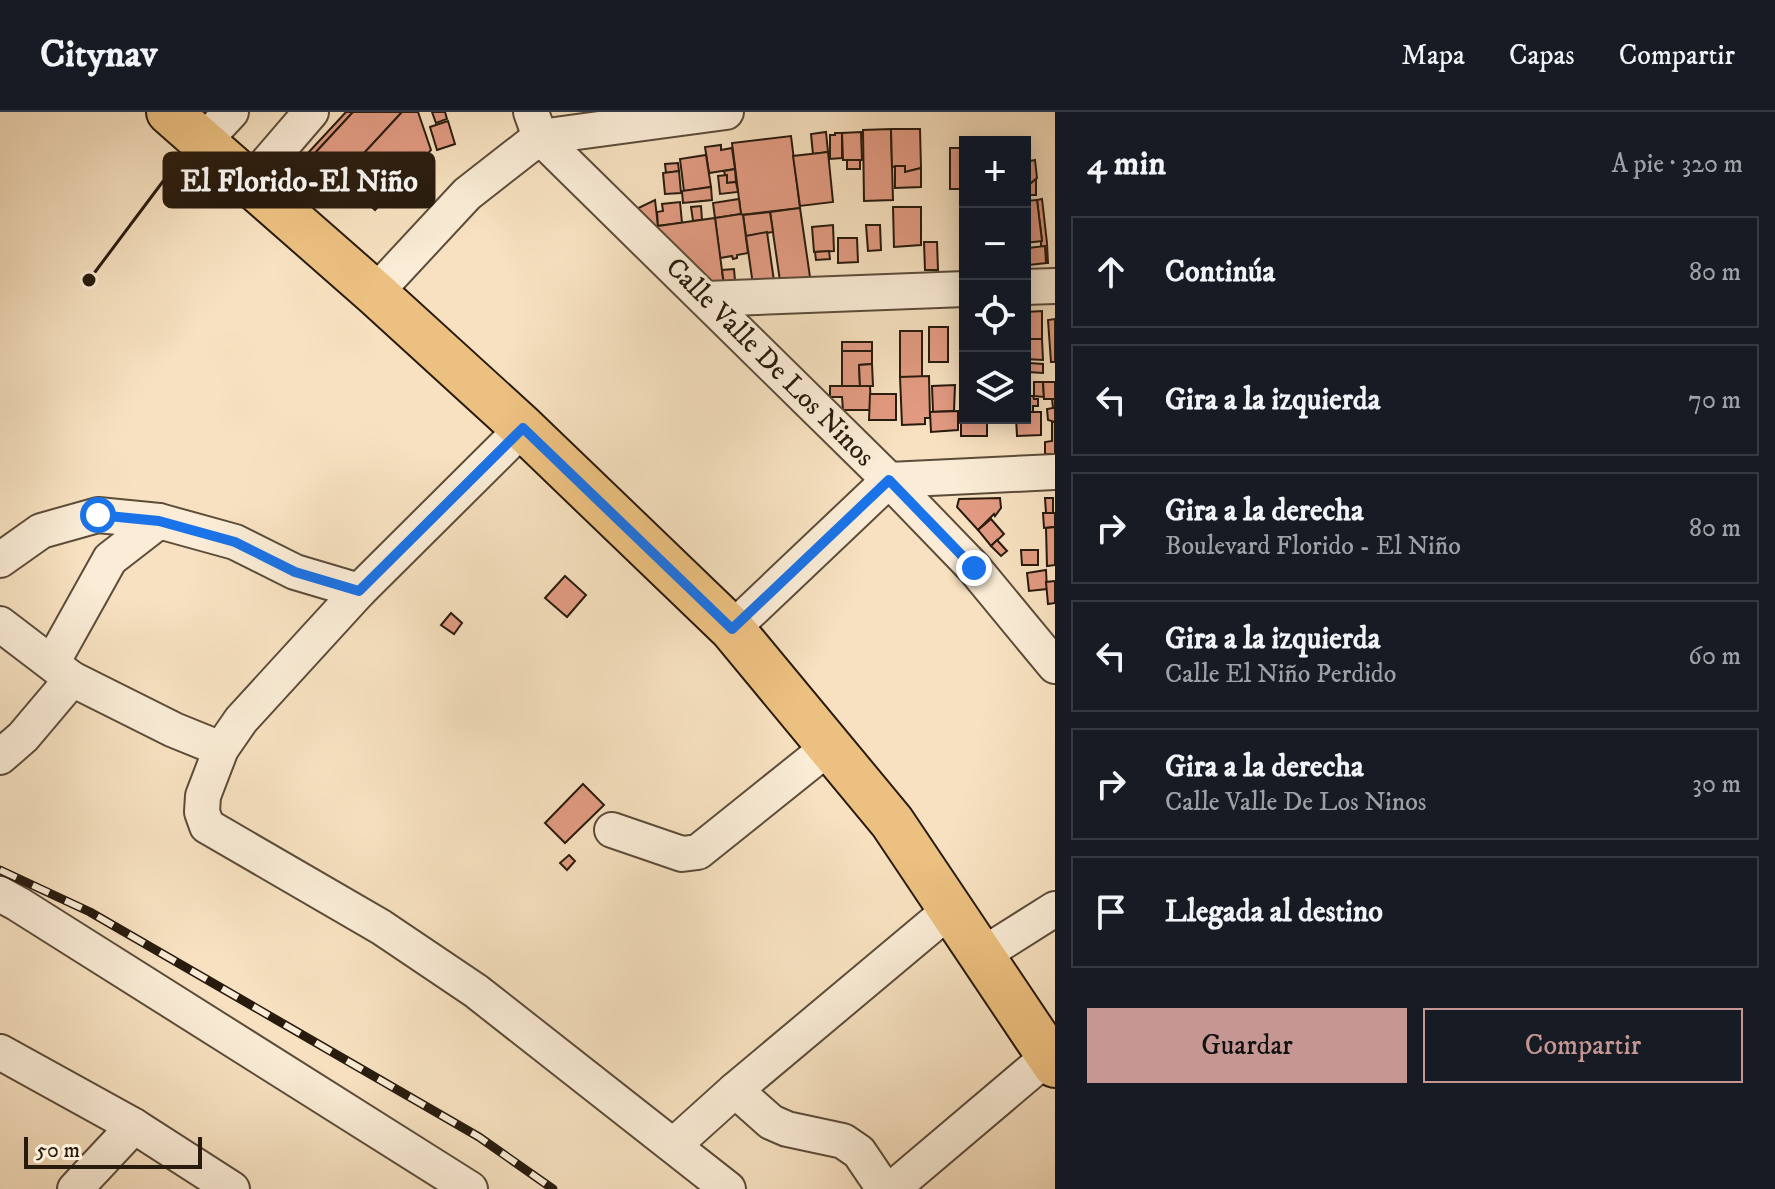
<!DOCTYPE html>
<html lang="es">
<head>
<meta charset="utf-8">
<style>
  :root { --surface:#171b24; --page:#20242c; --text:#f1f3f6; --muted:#9ea1a6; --line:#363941; --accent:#c59692 }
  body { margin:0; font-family:"IM FELL DW Pica",serif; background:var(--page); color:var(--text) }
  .controls { position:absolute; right:24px; top:24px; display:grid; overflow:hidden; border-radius:0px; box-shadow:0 4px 20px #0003 }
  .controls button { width:72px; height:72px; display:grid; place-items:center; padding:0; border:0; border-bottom:2px solid var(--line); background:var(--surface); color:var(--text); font:40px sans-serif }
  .scale { position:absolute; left:24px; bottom:20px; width:178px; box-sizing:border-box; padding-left:8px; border:4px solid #281b0e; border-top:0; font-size:22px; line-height:28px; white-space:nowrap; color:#281b0e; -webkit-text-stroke:6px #faecd6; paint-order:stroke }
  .stop { position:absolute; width:24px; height:24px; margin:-18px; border:6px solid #1a73e8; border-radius:50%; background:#fff }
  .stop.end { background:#1a73e8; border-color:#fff; box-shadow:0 2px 8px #0008 }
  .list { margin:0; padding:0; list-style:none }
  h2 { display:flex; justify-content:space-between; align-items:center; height:104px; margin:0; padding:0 32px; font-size:34px }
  h2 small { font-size:26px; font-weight:400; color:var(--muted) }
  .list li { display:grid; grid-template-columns:52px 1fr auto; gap:24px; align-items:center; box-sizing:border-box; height:112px; margin:0 16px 16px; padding:0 16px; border:2px solid var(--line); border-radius:0px }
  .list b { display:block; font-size:30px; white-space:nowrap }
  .list p { margin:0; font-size:26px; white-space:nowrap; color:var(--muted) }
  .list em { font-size:26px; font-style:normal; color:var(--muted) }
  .actions { display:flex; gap:16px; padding:24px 32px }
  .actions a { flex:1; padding:18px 0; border:2px solid var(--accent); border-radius:0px; text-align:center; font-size:28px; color:var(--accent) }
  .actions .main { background:var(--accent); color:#111 }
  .icon { flex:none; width:44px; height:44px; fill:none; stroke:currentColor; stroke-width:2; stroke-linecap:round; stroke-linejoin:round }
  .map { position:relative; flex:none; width:1055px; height:1077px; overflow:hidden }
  header { display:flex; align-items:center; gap:48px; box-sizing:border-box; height:112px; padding:0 40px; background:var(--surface); border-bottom:2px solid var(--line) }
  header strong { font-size:38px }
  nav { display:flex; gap:44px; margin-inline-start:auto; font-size:28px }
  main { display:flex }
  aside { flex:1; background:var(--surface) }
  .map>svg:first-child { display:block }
  .building { fill:#e29b82; stroke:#281b0e; stroke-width:2 }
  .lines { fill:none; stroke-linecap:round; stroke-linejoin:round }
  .minor-casing { stroke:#5c4c3a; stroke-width:38 }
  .major-casing { stroke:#281b0e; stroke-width:48 }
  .minor { stroke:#faecd6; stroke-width:34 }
  .major { stroke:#ecc080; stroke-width:44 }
  .rail-casing { stroke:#281b0e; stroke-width:9 }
  .rail { stroke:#faecd6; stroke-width:6; stroke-dasharray:18; stroke-linecap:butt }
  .route { stroke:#1a73e8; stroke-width:10 }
  .labels { text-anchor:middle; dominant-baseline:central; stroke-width:6; stroke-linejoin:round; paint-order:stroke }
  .street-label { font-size:28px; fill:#281b0e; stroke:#faecd6 }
  .leader { fill:none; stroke:#281b0e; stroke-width:3 }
  .callout-dot { fill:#281b0e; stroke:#faecd6; stroke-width:3 }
  .callout { fill:#281b0e; stroke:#281b0e; stroke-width:3 }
  .callout-label { font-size:30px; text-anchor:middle; font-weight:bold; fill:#fff }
</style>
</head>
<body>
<header>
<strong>Citynav</strong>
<nav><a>Mapa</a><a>Capas</a><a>Compartir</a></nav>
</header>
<main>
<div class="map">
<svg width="1055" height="1077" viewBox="0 0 1055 1077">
  <rect width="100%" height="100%" fill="#f7e1c0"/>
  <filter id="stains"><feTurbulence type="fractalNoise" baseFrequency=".0025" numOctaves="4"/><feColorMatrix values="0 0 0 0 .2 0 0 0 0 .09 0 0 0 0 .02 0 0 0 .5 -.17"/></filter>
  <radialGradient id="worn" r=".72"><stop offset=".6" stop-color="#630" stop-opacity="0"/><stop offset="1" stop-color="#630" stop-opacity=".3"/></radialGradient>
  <!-- building -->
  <g class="building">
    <path d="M346,0H353L316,40L343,64L339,68L308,41Z"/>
    <path d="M353,0H402L343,64L316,40Z"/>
    <path d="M402,0H418L431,38L375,98L341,66Z"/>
    <path d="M432,0H445L447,7L436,11Z"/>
    <path d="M448,9L455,32L437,38L430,15Z"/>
    <path d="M891,17L893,88L864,89L863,18Z"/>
    <path d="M891,17H920L921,56L905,60V54L892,55Z"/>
    <path d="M826,20L828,40L813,42L811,22Z"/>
    <path d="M861,20L862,48H843L842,21Z"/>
    <path d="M835,21H842V46L830,47V23H835Z"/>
    <path d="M791,24L800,96L741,103L732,31Z"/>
    <path d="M721,33V38L732,36L735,57L709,61L705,35Z"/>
    <rect x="950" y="36" width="15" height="41"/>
    <path d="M828,40L833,90L800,94L793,44Z"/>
    <path d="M706,43L711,75L684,79L680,47Z"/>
    <rect x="847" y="48" width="13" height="9"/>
    <path d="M1035,48L1037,66L1030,72L1025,69V50Z"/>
    <path d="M678,51L679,59L666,61L665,52Z"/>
    <path d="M895,54H905V60L921,56V75L895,76Z"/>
    <path d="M735,57L736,70L727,71L724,59Z"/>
    <path d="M679,59L681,81L665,82L663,61Z"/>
    <path d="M727,63V71L736,70L738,80L720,82L718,64Z"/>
    <path d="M1036,67V83H1025V69L1030,72Z"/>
    <path d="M711,75L712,88L683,91L682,79Z"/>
    <path d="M739,87L741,102L715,106L713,91Z"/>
    <path d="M1042,87L1047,131L1048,151H1046L1045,134L1041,135V129H1042L1037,88Z"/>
    <path d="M655,88L658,114L645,116L630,100Z"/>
    <path d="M1037,88L1042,129L1025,131V89Z"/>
    <path d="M680,90L682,111L658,114L657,100L663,99L662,92Z"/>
    <path d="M701,94L702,108L693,109L691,95Z"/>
    <path d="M893,95H921V133L894,135Z"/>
    <path d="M800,96L810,165L780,169L770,100Z"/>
    <path d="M770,100L773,120L746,124L743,103Z"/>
    <path d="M741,102L743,103L748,141L737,143V146L733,147L732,144L720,146L715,106Z"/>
    <path d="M715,106L725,181L644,116Z"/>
    <path d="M833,113L834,139L814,140L812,115Z"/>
    <path d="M866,113H880L881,138L868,139Z"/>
    <path d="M767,120L774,169L753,173L746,124Z"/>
    <path d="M838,126H857L858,150L838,151Z"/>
    <path d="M924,130H937L938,158H925Z"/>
    <path d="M1045,134L1046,151L1029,153L1028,136Z"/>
    <path d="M829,139L830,147L816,148L815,140Z"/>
    <path d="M734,157L736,180L725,181L722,158Z"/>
    <path d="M1042,199V227L1027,228L1026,200Z"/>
    <path d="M1055,207V250H1051L1048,208Z"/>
    <rect x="929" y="215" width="19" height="35"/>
    <rect x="900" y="219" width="22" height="46"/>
    <path d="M1025,227H1042L1043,248L1025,247Z"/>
    <rect x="842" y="230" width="30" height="9"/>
    <path d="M842,239H872V252L859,253L860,274H842Z"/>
    <path d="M1029,251L1043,252V261L1028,260Z"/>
    <path d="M872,252L873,274H860L859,253Z"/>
    <path d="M929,264L930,306H925V312L902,313L900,265Z"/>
    <path d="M1034,270H1043L1044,285L1034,284Z"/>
    <path d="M1043,270H1055V287H1044Z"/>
    <path d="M955,273L954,299L933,300L932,274Z"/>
    <path d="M830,274H870L871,298H843L842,285H830Z"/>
    <path d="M870,282H896V308H869Z"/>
    <path d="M1025,284H1033L1034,287H1038V294H1033V300H1025Z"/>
    <path d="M1052,287H1055V310L1048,308L1047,297L1053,296Z"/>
    <path d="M958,299V318L931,320L930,300Z"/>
    <path d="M1025,300H1041V323L1017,324L1016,306H1025Z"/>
    <path d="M987,310V324H961V311Z"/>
    <path d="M1052,310H1055V342H1045V330L1052,329Z"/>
    <path d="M1000,386L1001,396L995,404L994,402L978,418L957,395L959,387Z"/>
    <path d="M1045,386H1053V401H1046Z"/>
    <path d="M1043,401H1055V415L1044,416Z"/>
    <path d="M991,407L1004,422L991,434L978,418Z"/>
    <path d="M1055,415V453L1047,454L1046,416Z"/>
    <path d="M997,428L1007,439L1001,444L991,434Z"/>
    <path d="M1021,438H1038V453H1022Z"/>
    <path d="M1046,458L1047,477L1029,479L1027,461Z"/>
    <path d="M565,464L586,483L567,505L545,486Z"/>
    <path d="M1055,469V491L1048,492L1046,470Z"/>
    <path d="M451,501L462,511L454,522L441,513Z"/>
    <path d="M583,672L604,693L565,731L545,711Z"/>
    <path d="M569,743L575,749L567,758L560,751Z"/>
  </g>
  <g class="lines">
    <!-- minor casing -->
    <g class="minor-casing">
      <g id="minor">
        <path d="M531,0L540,25L889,368L974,456L1055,554"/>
        <path d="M203,30L231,0"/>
        <path d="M250,71L311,0"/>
        <path d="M1025,175L1055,174"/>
        <path d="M375,181L467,82L540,25L726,0"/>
        <path d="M706,187L965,177"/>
        <path d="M523,316L359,479L241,608L221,637L203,684L202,700L207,714L381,815L476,879L728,1077"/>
        <path d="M0,448L41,419L98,403L159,409"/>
        <path d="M0,512L72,567L174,618L221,637"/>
        <path d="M732,517L889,368L1055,360"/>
        <path d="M52,551L110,447L159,409L235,430L295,460L359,479"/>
        <path d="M0,645L23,625L72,567"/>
        <path d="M612,718L682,742L698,740L829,635"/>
        <path d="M0,782L18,792L470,1077"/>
        <path d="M982,843L1055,797"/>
        <path d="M0,940L134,1014L232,1077"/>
        <path d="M735,978L771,1010L787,1017L843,1029L859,1040L884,1077"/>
        <path d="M674,1033L735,978L951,797"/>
        <path d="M75,1077L134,1014"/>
        <path d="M892,1077L1049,944"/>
      </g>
    </g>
    <!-- major casing -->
    <g class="major-casing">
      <path id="major" d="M169,0L375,181L523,316L732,517L892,710L1055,953"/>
    </g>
    <!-- minor -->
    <use href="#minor" class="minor"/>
    <!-- major -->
    <use href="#major" class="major"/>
    <!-- rail casing -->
    <g class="rail-casing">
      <path id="rail" d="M0,758L90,800L479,1025L553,1077"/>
    </g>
    <!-- rail -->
    <use href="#rail" class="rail"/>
  </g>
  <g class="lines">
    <!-- route -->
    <path class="route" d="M98,403L159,409L235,430L295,460L359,479L523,316L732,517L889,368L974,456"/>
  </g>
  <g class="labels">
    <!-- street labels -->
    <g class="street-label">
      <text transform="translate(770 250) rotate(45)">Calle Valle De Los Ninos</text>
    </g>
  </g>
  <!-- callouts -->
  <path class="leader" d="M89 168L164 68"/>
  <circle class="callout-dot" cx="89" cy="168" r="8"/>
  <rect class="callout" x="164" y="41" width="270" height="54" rx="8"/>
  <g class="callout-label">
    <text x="299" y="79">El Florido-El Niño</text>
  </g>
  <rect width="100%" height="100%" filter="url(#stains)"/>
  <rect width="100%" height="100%" fill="url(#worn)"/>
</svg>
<div class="controls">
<button>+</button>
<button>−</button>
<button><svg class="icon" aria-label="locate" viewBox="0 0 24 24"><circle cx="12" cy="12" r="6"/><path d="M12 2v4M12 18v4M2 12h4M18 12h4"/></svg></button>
<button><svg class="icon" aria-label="layers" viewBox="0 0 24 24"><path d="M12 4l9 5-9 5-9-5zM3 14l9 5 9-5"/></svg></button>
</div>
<div class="scale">50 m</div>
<div class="stop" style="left:98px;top:403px"></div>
<div class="stop end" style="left:974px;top:456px"></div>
</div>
<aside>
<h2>4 min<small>A pie · 320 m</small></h2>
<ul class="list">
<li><svg class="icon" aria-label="ahead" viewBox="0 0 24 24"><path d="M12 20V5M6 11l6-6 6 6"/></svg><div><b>Continúa</b></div><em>80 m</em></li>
<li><svg class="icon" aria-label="left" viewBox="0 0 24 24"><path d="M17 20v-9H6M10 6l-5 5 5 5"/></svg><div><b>Gira a la izquierda</b></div><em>70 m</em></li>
<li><svg class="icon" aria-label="right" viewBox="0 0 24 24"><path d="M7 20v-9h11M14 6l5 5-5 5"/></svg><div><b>Gira a la derecha</b><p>Boulevard Florido - El Niño</p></div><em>80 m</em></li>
<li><svg class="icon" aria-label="left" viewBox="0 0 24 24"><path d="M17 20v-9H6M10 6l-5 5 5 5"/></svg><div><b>Gira a la izquierda</b><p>Calle El Niño Perdido</p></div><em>60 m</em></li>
<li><svg class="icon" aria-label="right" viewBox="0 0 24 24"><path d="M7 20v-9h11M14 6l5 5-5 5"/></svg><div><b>Gira a la derecha</b><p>Calle Valle De Los Ninos</p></div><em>30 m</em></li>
<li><svg class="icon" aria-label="arrive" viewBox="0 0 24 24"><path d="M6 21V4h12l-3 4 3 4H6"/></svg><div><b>Llegada al destino</b></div></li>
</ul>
<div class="actions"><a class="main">Guardar</a><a>Compartir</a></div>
</aside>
</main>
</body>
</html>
